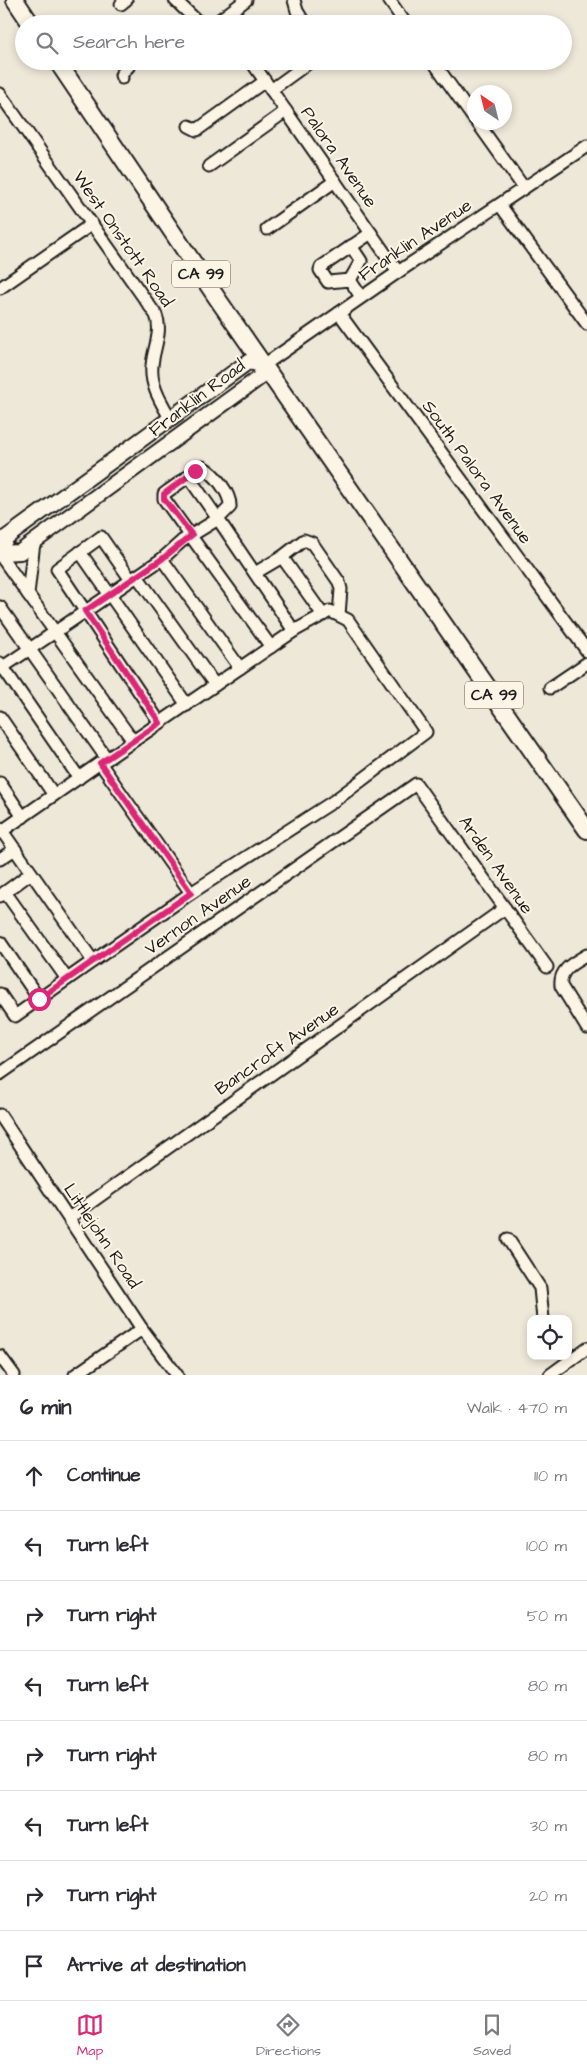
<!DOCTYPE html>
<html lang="en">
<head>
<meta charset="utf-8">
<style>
  :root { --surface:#fff; --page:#f2f2f3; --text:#2b2b33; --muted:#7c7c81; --line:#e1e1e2; --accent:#db2777 }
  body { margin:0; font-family:"Architects Daughter",sans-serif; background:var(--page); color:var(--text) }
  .controls { position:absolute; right:15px; bottom:15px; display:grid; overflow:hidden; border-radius:10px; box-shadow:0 2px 8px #0003 }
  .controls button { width:45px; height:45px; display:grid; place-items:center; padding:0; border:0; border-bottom:1px solid var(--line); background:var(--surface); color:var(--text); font:25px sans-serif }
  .compass { position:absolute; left:467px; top:85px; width:45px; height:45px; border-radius:50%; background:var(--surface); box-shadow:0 2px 8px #0003; rotate:325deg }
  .stop { position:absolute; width:15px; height:15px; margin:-11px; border:4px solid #db2777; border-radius:50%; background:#fff }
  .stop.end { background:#db2777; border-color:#fff; box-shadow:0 1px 5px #0008 }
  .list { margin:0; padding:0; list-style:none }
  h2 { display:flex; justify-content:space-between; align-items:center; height:65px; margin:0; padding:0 20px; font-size:21px }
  h2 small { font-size:16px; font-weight:400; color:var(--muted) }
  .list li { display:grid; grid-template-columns:32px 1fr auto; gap:15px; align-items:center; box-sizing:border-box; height:70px; padding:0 20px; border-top:1px solid var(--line) }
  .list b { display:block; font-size:19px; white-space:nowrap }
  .list em { font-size:16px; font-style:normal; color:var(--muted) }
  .icon { flex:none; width:28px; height:28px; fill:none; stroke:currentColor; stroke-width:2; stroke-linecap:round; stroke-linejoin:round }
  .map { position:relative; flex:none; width:587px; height:1375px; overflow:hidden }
  .search { position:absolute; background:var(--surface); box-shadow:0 2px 8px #0003; left:15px; right:15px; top:15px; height:55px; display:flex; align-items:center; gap:12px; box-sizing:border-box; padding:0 18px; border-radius:28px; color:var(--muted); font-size:19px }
  .sheet { height:625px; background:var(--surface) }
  nav { display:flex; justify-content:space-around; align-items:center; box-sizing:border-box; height:70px; border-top:1px solid var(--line); background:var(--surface); font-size:14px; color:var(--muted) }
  nav a { display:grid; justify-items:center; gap:2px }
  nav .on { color:var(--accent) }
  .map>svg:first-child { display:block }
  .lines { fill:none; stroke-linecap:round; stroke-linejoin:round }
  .minor-casing { stroke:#1c1c1c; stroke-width:15 }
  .major-casing { stroke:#1c1c1c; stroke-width:18 }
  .highway-casing { stroke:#1c1c1c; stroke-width:20 }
  .minor { stroke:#fcf5e5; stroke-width:11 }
  .major { stroke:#fcf5e5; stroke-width:14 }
  .highway { stroke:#fcf5e5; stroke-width:16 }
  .route { stroke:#db2777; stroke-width:6 }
  .labels { text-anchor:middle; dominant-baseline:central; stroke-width:4; stroke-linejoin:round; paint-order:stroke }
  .shield { fill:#fcf5e5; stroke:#5f5d58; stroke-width:1 }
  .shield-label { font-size:16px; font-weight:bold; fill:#1c1c1c }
  .street-label { font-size:18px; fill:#1c1c1c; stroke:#fcf5e5 }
</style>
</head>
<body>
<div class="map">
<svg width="587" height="1375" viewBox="0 0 587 1375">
  <rect width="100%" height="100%" fill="#eee8d9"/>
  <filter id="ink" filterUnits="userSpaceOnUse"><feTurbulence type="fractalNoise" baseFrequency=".02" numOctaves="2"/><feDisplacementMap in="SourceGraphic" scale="10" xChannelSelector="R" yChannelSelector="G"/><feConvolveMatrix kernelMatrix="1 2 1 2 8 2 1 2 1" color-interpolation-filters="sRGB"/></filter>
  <g filter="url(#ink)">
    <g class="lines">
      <!-- minor casing -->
      <g class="minor-casing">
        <g id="minor">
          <path d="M175,0L197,21L204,24"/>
          <path d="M294,0L297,11L305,24"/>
          <path d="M389,0L406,24"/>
          <path d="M121,4L126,0"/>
          <path d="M214,24L246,0"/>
          <path d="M251,61L398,272"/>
          <path d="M433,61L474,119"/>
          <path d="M122,78L121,75L133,61"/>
          <path d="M271,90L311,61"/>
          <path d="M0,94L156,315C163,332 153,349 152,366C150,385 161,402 170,418"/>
          <path d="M477,122L524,188"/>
          <path d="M189,126L197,130L265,81"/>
          <path d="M209,166L286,111"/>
          <path d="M500,205L587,324"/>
          <path d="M267,229L335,181"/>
          <path d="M350,280L361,261L351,246"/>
          <path d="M0,288L92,224"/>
          <path d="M361,297L350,280L328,282L320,270L321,267L371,233"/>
          <path d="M339,313L587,651"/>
          <path d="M264,365L398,272L587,146"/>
          <path d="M188,476L218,519L230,507C231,494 214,472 202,467L168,491L164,494V499L271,647"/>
          <path d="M80,552L187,705"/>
          <path d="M0,555L55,632L0,669"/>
          <path d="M282,557L304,540L312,543L339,582L341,589L339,615"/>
          <path d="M162,559L240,668"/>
          <path d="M255,573L282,557L323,615"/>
          <path d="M137,576L215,685"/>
          <path d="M131,580L101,537L57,569L160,723"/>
          <path d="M28,594L34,542"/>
          <path d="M0,607L107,759L100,763L191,893L334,801L426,732L348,620L330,611L294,631L218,519L182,541L162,559L55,632L133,741"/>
          <path d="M0,663L79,778"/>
          <path d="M550,688L587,663"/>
          <path d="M0,717L54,795"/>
          <path d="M107,759L294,631"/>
          <path d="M0,783L23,817"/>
          <path d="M0,828L93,961L191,893"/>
          <path d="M2,831L100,763"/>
          <path d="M0,859L15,849"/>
          <path d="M5,892L67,979"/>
          <path d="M0,896L31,873"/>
          <path d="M0,942L39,999"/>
          <path d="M587,955C574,963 559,969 561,986L587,1028"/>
          <path d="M0,994L15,1016L93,961"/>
          <path d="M0,1074L416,784L547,967"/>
          <path d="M0,1115L142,1329L177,1375"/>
          <path d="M69,1218L505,908"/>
          <path d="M508,1239L540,1288L543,1319"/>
          <path d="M0,1356L14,1375"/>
          <path d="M75,1375L142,1329"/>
          <path d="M550,1375L587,1348"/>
        </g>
      </g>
      <!-- major casing -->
      <g class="major-casing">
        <path id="major" d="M0,549L7,537L248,362L264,365L259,378L20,552L0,553"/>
      </g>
      <!-- highway casing -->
      <g class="highway-casing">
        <g id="highway">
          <path d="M15,0L31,24"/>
          <path d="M57,61L219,301L587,830"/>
        </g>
      </g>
      <!-- minor -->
      <use href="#minor" class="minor"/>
      <!-- major -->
      <use href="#major" class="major"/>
      <!-- highway -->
      <use href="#highway" class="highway"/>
    </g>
  </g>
  <g class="lines" filter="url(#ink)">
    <!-- route -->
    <path class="route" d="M39,999L191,893L100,763L160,723L85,611L162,559L192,535L164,499V494L195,471"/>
  </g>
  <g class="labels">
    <!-- shield labels -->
    <g class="shield">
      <rect x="172" y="260.5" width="58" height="27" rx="4"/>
      <rect x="465" y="681.5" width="58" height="27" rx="4"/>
    </g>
    <g class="shield-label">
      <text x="201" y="274">CA 99</text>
      <text x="494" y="695">CA 99</text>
    </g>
    <!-- street labels -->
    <g class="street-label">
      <text transform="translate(339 157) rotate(55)">Palora Avenue</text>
      <text transform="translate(123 239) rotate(55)">West Onstott Road</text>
      <text transform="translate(415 240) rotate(-34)">Franklin Avenue</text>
      <text transform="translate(197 398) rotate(-37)">Franklin Road</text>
      <text transform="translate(477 472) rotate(54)">South Palora Avenue</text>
      <text transform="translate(496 865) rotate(55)">Arden Avenue</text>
      <text transform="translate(198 915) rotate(-35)">Vernon Avenue</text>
      <text transform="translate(277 1049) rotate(-35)">Bancroft Avenue</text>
      <text transform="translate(102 1236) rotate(56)">Littlejohn Road</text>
    </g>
  </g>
</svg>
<div class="controls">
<button><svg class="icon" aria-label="locate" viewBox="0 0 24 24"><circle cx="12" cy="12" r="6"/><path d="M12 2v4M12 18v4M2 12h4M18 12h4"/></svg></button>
</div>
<svg class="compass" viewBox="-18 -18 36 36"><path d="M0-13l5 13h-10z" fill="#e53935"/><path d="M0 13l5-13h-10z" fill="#7c7c81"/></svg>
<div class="stop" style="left:39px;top:999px"></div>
<div class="stop end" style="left:195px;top:471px"></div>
<div class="search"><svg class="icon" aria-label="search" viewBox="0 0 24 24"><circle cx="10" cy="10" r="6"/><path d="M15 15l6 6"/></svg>Search here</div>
</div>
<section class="sheet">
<h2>6 min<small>Walk · 470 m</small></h2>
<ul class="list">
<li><svg class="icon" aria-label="ahead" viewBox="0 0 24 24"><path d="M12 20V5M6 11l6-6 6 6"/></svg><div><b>Continue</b></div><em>110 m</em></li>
<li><svg class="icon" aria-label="left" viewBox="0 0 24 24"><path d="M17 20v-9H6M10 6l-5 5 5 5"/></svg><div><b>Turn left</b></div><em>100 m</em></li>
<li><svg class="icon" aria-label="right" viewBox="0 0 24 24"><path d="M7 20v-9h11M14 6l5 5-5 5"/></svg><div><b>Turn right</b></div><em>50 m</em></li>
<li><svg class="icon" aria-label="left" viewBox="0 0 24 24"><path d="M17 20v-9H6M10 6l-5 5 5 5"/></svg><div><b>Turn left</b></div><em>80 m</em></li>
<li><svg class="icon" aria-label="right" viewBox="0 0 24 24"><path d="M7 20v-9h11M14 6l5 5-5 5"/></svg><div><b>Turn right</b></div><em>80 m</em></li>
<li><svg class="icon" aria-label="left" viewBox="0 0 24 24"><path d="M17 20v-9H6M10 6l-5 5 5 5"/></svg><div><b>Turn left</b></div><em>30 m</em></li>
<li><svg class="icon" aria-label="right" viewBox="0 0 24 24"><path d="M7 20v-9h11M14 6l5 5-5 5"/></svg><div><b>Turn right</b></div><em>20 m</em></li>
<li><svg class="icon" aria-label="arrive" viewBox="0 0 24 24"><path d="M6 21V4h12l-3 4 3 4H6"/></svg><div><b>Arrive at destination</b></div></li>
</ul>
</section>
<nav>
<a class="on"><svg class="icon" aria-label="map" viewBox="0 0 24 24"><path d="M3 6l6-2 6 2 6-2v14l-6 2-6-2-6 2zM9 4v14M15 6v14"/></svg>Map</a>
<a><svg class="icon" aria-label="directions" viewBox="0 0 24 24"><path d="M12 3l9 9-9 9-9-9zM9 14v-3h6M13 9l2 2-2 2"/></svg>Directions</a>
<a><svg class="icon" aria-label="saved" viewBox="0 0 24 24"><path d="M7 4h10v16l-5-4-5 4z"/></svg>Saved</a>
</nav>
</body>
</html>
